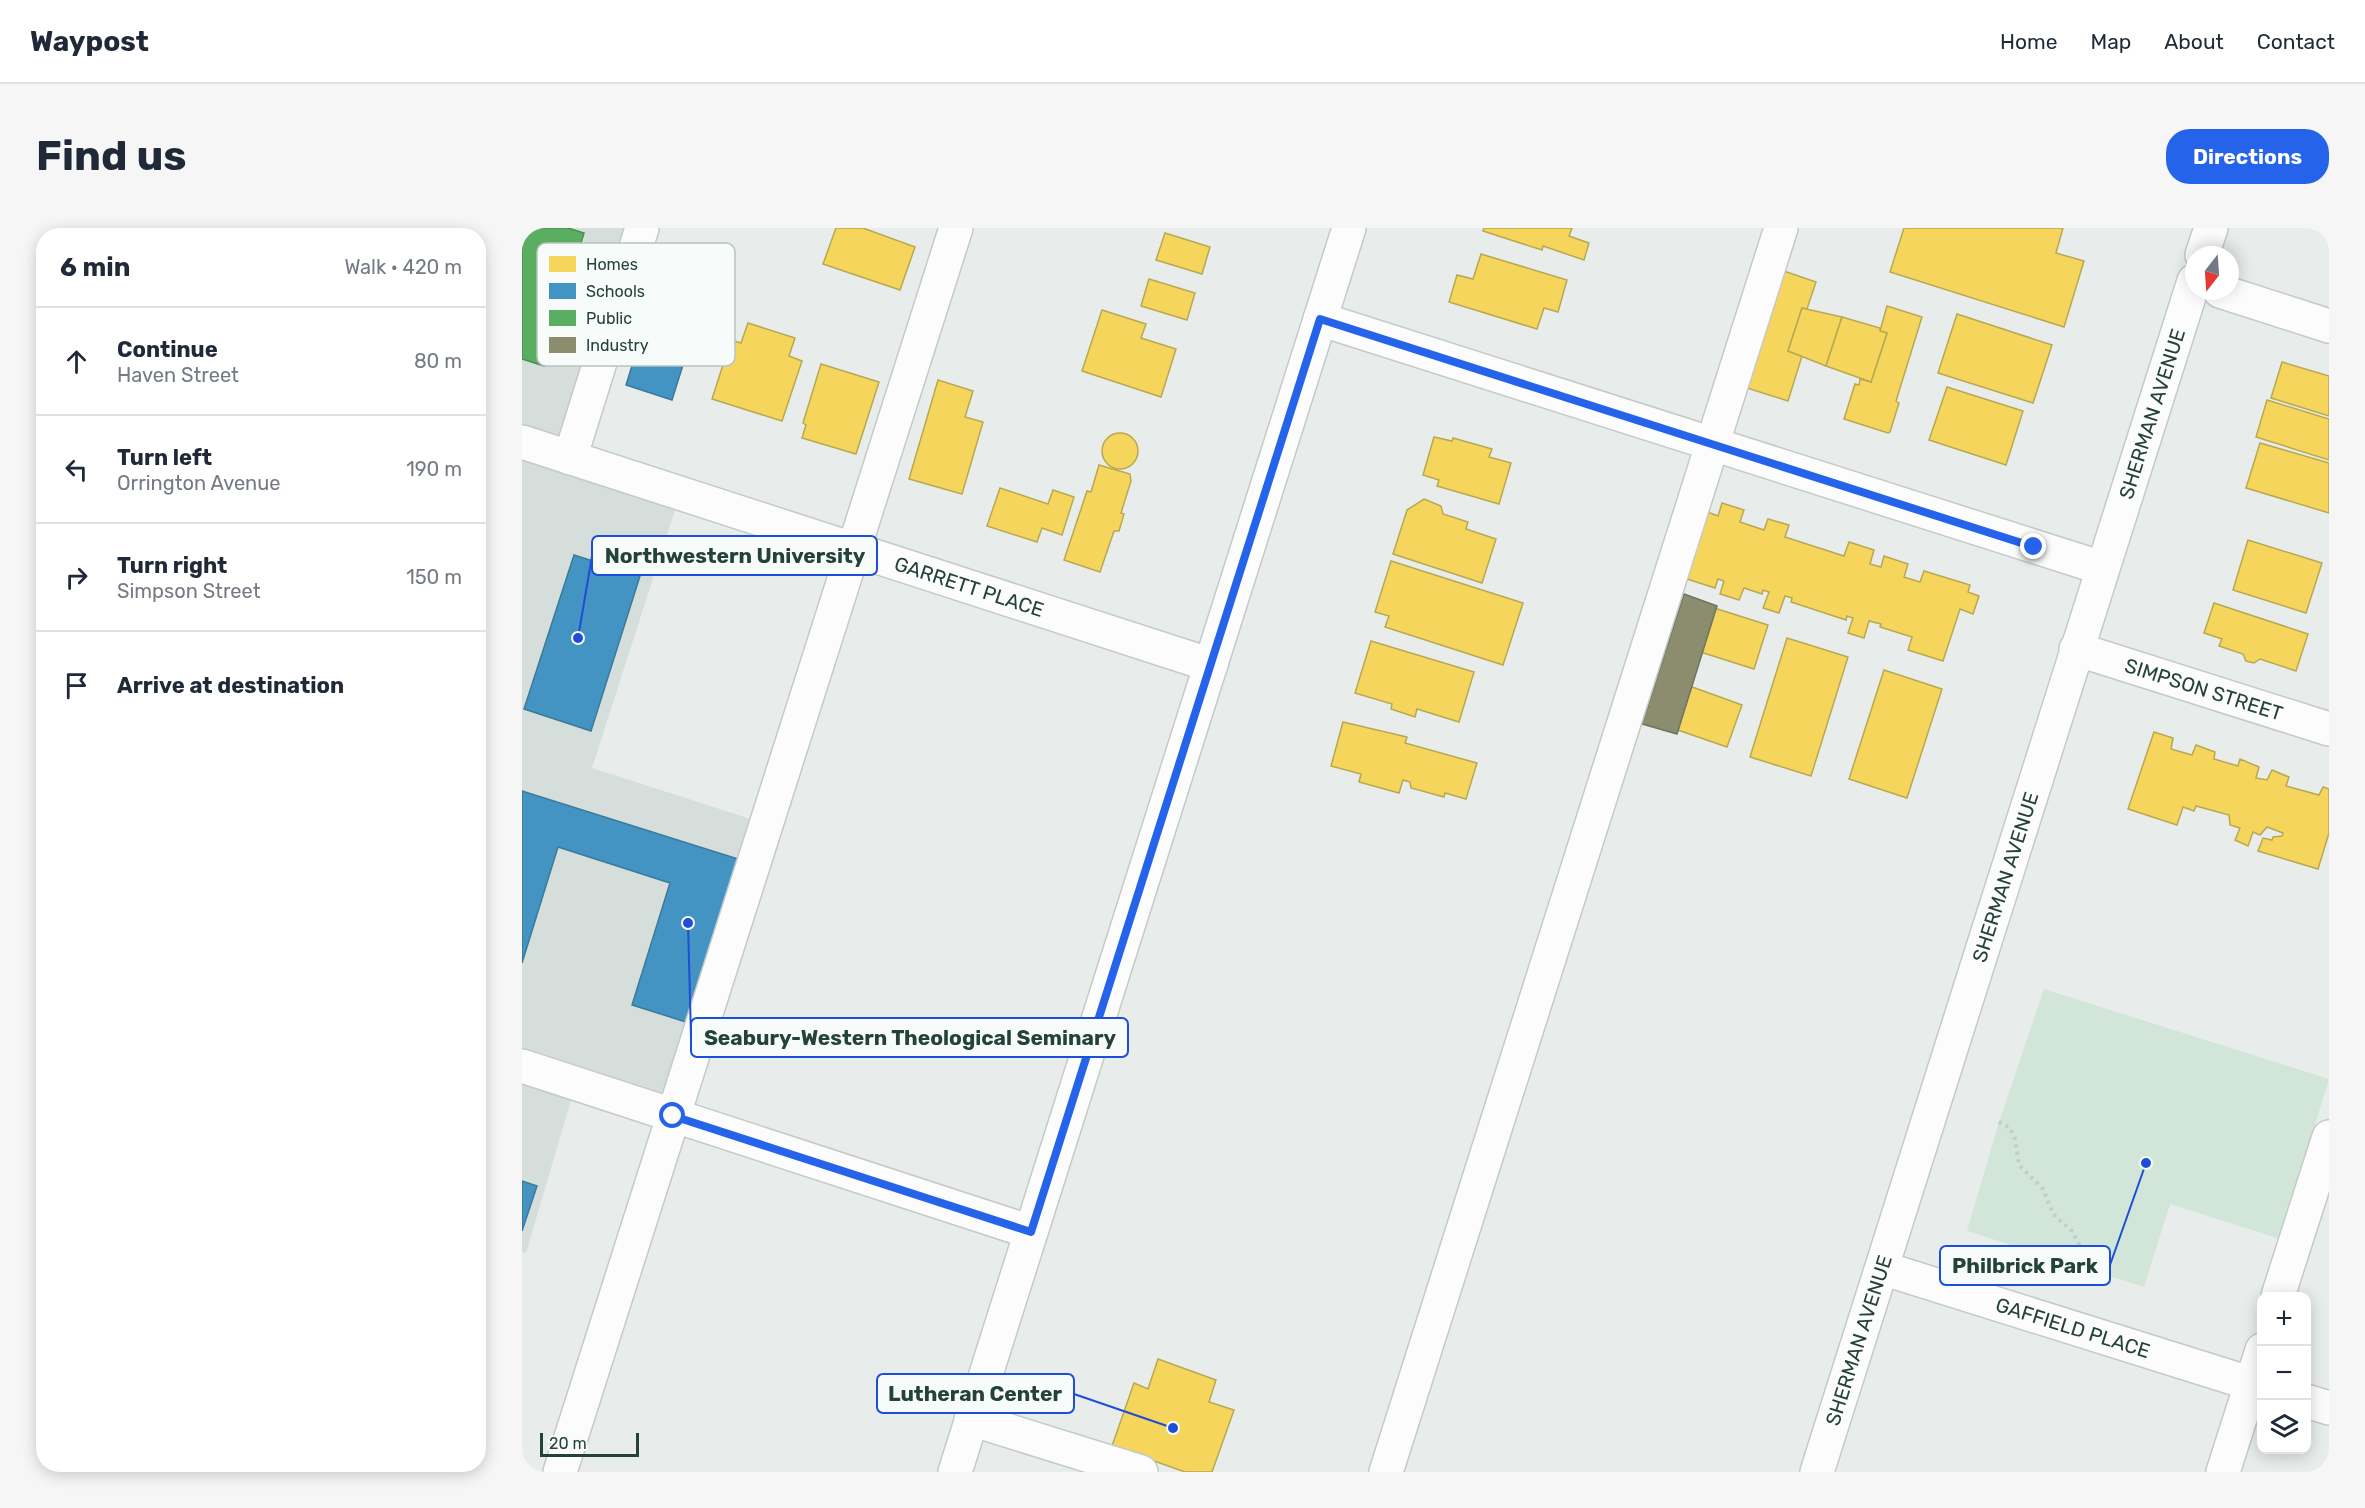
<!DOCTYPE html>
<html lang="en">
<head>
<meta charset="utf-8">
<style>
  :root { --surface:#fff; --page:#f6f6f7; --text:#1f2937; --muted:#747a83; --line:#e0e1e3; --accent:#2563eb }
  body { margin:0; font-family:Rubik,sans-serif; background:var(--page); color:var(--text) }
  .controls { position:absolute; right:18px; bottom:18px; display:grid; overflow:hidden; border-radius:12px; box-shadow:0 3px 15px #0003 }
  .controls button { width:54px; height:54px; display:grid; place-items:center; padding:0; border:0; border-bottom:2px solid var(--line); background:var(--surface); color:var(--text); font:30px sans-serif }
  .compass { position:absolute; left:1663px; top:18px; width:54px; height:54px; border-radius:50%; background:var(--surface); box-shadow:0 3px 15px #0003; rotate:197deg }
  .scale { position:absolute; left:18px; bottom:15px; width:99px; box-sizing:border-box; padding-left:6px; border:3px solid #24423a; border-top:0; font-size:16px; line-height:21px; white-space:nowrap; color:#24423a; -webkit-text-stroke:4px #f7fbf9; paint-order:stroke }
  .stop { position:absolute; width:18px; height:18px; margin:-14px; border:4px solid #2563eb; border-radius:50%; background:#fff }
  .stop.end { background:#2563eb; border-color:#fff; box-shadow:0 2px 6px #0008 }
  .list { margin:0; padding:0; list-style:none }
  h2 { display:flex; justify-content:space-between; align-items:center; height:78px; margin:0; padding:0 24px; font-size:26px }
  h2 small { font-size:20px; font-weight:400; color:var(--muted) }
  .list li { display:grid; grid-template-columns:39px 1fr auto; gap:18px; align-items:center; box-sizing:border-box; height:108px; padding:0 24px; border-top:2px solid var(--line) }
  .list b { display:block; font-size:22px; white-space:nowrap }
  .list p { margin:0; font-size:20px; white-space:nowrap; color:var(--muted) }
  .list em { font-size:20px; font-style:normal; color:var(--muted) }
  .icon { flex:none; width:33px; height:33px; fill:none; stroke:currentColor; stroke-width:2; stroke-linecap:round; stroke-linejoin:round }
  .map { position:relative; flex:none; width:1807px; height:1244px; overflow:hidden; border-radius:24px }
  header { display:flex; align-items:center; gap:36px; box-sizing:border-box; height:84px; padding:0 30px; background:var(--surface); border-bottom:2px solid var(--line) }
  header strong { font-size:28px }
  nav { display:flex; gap:33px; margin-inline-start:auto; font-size:21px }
  .intro { display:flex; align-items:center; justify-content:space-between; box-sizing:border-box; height:144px; padding:0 36px }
  h1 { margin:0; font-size:42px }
  .button { padding:15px 27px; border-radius:24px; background:var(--accent); color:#fff; font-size:21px; font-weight:700 }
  main { display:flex; gap:36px; padding:0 36px }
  aside { flex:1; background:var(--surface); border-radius:24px; box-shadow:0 3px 15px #0003 }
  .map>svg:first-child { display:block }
  .built { fill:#d6dedb }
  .green { fill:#d1e6d8 }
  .homes { fill:#f6d55c; stroke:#b7a952; stroke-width:1.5 }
  .schools { fill:#4393c3; stroke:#3a7b9a; stroke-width:1.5 }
  .public { fill:#5aae61; stroke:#4a8e55; stroke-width:1.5 }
  .industry { fill:#8c8c6e; stroke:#6d765e; stroke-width:1.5 }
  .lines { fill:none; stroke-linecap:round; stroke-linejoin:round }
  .minor-casing { stroke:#c5cac8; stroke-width:36 }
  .path { stroke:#c3ccca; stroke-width:4; stroke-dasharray:3 4.5; stroke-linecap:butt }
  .minor { stroke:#fcfcfc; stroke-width:33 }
  .route { stroke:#2563eb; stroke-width:8 }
  .labels { text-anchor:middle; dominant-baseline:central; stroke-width:6; stroke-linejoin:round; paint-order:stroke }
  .street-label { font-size:20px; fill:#24423a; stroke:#f7fbf9 }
  .key { fill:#f7fbf9; stroke:#b8c4c0; stroke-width:1.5 }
  .key-label { font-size:16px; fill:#24423a }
  .leader { fill:none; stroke:#1d4ed8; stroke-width:2 }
  .callout-dot { fill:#1d4ed8; stroke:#f7fbf9; stroke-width:2 }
  .callout { fill:#f7fbf9; stroke:#1d4ed8; stroke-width:2 }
  .callout-label { font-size:21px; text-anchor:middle; font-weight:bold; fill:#24423a }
</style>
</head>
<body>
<header>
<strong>Waypost</strong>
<nav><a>Home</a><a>Map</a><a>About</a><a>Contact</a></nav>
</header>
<div class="intro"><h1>Find us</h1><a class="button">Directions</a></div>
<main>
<aside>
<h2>6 min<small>Walk · 420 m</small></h2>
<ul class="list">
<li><svg class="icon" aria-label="ahead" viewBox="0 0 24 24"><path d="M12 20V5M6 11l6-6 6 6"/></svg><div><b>Continue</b><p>Haven Street</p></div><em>80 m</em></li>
<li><svg class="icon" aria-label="left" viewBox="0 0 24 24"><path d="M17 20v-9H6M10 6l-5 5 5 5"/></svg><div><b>Turn left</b><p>Orrington Avenue</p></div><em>190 m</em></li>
<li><svg class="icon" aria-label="right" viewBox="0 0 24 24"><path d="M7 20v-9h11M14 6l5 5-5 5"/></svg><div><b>Turn right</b><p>Simpson Street</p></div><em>150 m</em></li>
<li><svg class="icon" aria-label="arrive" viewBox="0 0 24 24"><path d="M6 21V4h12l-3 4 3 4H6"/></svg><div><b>Arrive at destination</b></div></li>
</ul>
</aside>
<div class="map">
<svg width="1807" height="1244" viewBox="0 0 1807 1244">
  <rect width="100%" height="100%" fill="#e8edeb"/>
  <!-- built -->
  <path class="built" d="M0,0H103L28,239L154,279L70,540L232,592L145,870L58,842L4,1025L0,1024Z"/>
  <!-- green -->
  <path class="green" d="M1522,761L1807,851L1758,1011L1648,976L1622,1059L1445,1003L1477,894Z"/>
  <!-- homes -->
  <g class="homes">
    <path d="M314,0H341L393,19L378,62L301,36Z"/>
    <path d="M962,0H1050L1047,8L1067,15L1062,32L1021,18L1020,22L961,3Z"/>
    <path d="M1382,0H1541L1534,25L1562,33L1542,99L1368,44Z"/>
    <path d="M643,5L688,19L680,46L634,32Z"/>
    <path d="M959,26L1045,52L1036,84L1022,80L1015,101L927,74L935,47L951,51Z"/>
    <path d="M1259,42L1294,54L1285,81L1280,80L1266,123L1280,128L1266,173L1219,158Z"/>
    <path d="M627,51L673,65L665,92L619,78Z"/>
    <path d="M1365,78L1400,89L1374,173L1377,175L1368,204L1366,205L1322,191L1333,156L1337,157L1338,151L1349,154L1365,105L1358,103Z"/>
    <path d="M1280,80L1320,89L1304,138L1266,123Z"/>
    <path d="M580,82L624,96L619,110L654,121L639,169L560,143Z"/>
    <path d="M1435,86L1530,117L1511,175L1416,145Z"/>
    <path d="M1320,89L1358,100V103L1365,105L1349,154L1304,138Z"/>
    <path d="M226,95L273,110L267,128L280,133L260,193L190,171L209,112L219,115Z"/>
    <path d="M1760,134L1807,148V188L1749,170Z"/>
    <path d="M299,136L357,154L334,226L280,210L284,197L281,195Z"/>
    <path d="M416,152L451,163L443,189L461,194L440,266L387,251Z"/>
    <path d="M1425,159L1501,183L1484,237L1407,212Z"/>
    <path d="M1745,172L1807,191V232L1734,209Z"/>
    <circle cx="598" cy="223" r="18"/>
    <path d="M912,209L930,213L931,210L970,221L967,229L989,235L977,276L915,258L917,252L901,247Z"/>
    <path d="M1738,215L1807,235V285L1724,260Z"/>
    <path d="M577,237L608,246L609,253L599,285L602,286L597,303H592L578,344L542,332L565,263L569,264Z"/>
    <path d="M478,260L526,276L531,262L552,269L540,307L520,300L515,314L465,298Z"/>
    <path d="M902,271L919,278L921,286L946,294L944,301L974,311L960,355L871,326L885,282Z"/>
    <path d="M1200,275L1222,282L1218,294L1242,302L1246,291L1267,297L1263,309L1322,328L1327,314L1352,322L1348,336L1359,339L1362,328L1386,336L1382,349L1398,354L1402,343L1448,357L1446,364L1457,368L1451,386L1438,381L1421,433L1386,422L1390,409L1358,399L1359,396L1347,393L1342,410L1326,405L1331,390L1325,388L1324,392L1269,374L1270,370L1263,368L1257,385L1241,380L1247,364L1241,362L1240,366L1222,360L1217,372L1198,366L1202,353L1196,351L1193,360L1162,350L1183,283L1196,288Z"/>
    <path d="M1726,312L1800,335L1784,385L1711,362Z"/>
    <path d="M869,333L1001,375L981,437L863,399L867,388L853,384Z"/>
    <path d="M1692,375L1786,406L1774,443L1738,431L1732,435L1724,433L1721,426L1697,418L1700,411L1682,405Z"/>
    <path d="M1186,378L1246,397L1232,441L1172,422Z"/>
    <path d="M1265,410L1326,429L1289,548L1228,529Z"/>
    <path d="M849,413L952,444L937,494L895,481L893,489L869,481L870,476L833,465Z"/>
    <path d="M1362,442L1420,461L1385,570L1327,551Z"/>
    <path d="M1162,456L1220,477L1205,519L1147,499Z"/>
    <path d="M821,494L885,509L883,515L955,535L944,571L923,565L922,569L889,560L888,554L881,552L877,565L837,554L839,546L809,538Z"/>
    <path d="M1632,504L1651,510L1649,521L1670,527L1674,517L1693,524L1692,531L1716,538L1718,531L1737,539L1734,550L1745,552L1750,542L1767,549L1764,558L1797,567L1801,559L1807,561V605L1796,641L1736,623L1741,610L1750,612L1751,609L1760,608L1761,605L1745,599L1738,607L1731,604L1726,618L1713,612L1718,600L1708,597L1707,587L1674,578L1672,583L1661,579L1655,597L1606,581Z"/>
    <path d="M636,1131L694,1152L687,1174L712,1182L690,1244H663L590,1218L612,1155L626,1161Z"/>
  </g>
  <!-- schools -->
  <g class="schools">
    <path d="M141,62L158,68L154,80L170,85L164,103L171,105L150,172L104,157L127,83L133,85Z"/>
    <path d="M52,327L118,348L69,503L2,481Z"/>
    <path d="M0,563L216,631L164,794L110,777L148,655L36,619L0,735Z"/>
    <path d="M0,953L15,958L0,1003Z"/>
  </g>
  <!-- public -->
  <path class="public" d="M0,0H46L62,5L22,138L0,131Z"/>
  <!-- industry -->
  <path class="industry" d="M1162,366L1195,378L1155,506L1120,496Z"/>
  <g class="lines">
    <!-- minor casing -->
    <g class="minor-casing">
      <g id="minor">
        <path d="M1680,27L1689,0"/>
        <path d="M1698,63L1807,98"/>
        <path d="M798,91L1580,340"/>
        <path id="s1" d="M0,214L689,437"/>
        <path d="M48,230L120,0"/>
        <path id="s2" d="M1554,421L1807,501"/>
        <path d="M0,838L509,1004"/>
        <path id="s3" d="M1360,1040L1740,1159"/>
        <path d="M1756,1068L1807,909"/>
        <path d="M1784,1173L1807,1180"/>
        <path d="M449,1191L619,1244"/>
        <path d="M38,1244L434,0"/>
        <path d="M433,1244L827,0"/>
        <path d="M864,1244L1259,0"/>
        <path id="s4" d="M1295,1244L1672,53"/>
        <path d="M1701,1244L1740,1122"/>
      </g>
    </g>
    <!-- path -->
    <path class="path" d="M1477,894L1488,900L1493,911L1497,937L1521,961L1531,986L1550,1003L1557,1016L1563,1040L1562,1054"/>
    <!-- minor -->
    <use href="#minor" class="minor"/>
  </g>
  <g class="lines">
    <!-- route -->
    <path class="route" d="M151,888L509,1004L798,91L1512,319"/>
  </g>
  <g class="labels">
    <!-- street labels -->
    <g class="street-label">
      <text stroke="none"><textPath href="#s4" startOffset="1110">SHERMAN AVENUE</textPath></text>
      <text stroke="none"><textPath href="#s1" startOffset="470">GARRETT PLACE</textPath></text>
      <text stroke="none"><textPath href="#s2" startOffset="134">SIMPSON STREET</textPath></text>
      <text stroke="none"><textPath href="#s4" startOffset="624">SHERMAN AVENUE</textPath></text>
      <text stroke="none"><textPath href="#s3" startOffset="200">GAFFIELD PLACE</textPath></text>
      <text stroke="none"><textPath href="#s4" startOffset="138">SHERMAN AVENUE</textPath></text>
    </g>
  </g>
  <!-- legend -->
  <rect x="15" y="15" width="198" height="123" rx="9" class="key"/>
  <rect x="27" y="28" width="27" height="16" fill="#f6d55c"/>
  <rect x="27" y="55" width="27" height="16" fill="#4393c3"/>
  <rect x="27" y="82" width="27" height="16" fill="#5aae61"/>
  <rect x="27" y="109" width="27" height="16" fill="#8c8c6e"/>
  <g class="key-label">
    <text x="64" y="42">Homes</text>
    <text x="64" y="69">Schools</text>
    <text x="64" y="96">Public</text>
    <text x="64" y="123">Industry</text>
  </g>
  <!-- callouts -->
  <path class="leader" d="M56 410L70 328M166 695L169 809M1624 935L1588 1037M651 1200L552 1166"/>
  <g class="callout-dot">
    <circle cx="56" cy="410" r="6"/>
    <circle cx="166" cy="695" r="6"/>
    <circle cx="1624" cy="935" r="6"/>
    <circle cx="651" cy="1200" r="6"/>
  </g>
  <g class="callout">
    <rect x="70" y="308" width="285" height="39" rx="6"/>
    <rect x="169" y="790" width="437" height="39" rx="6"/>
    <rect x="1418" y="1018" width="170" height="39" rx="6"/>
    <rect x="355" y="1146" width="197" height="39" rx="6"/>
  </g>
  <g class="callout-label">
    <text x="213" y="335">Northwestern University</text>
    <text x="388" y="817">Seabury-Western Theological Seminary</text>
    <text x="1503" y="1045">Philbrick Park</text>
    <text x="453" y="1173">Lutheran Center</text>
  </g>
</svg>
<div class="controls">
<button>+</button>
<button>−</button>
<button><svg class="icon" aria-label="layers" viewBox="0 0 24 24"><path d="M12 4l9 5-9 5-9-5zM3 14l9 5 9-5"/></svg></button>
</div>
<svg class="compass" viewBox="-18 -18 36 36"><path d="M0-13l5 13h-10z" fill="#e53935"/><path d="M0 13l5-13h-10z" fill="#747a83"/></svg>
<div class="scale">20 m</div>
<div class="stop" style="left:151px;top:888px"></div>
<div class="stop end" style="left:1512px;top:319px"></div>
</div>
</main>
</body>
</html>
